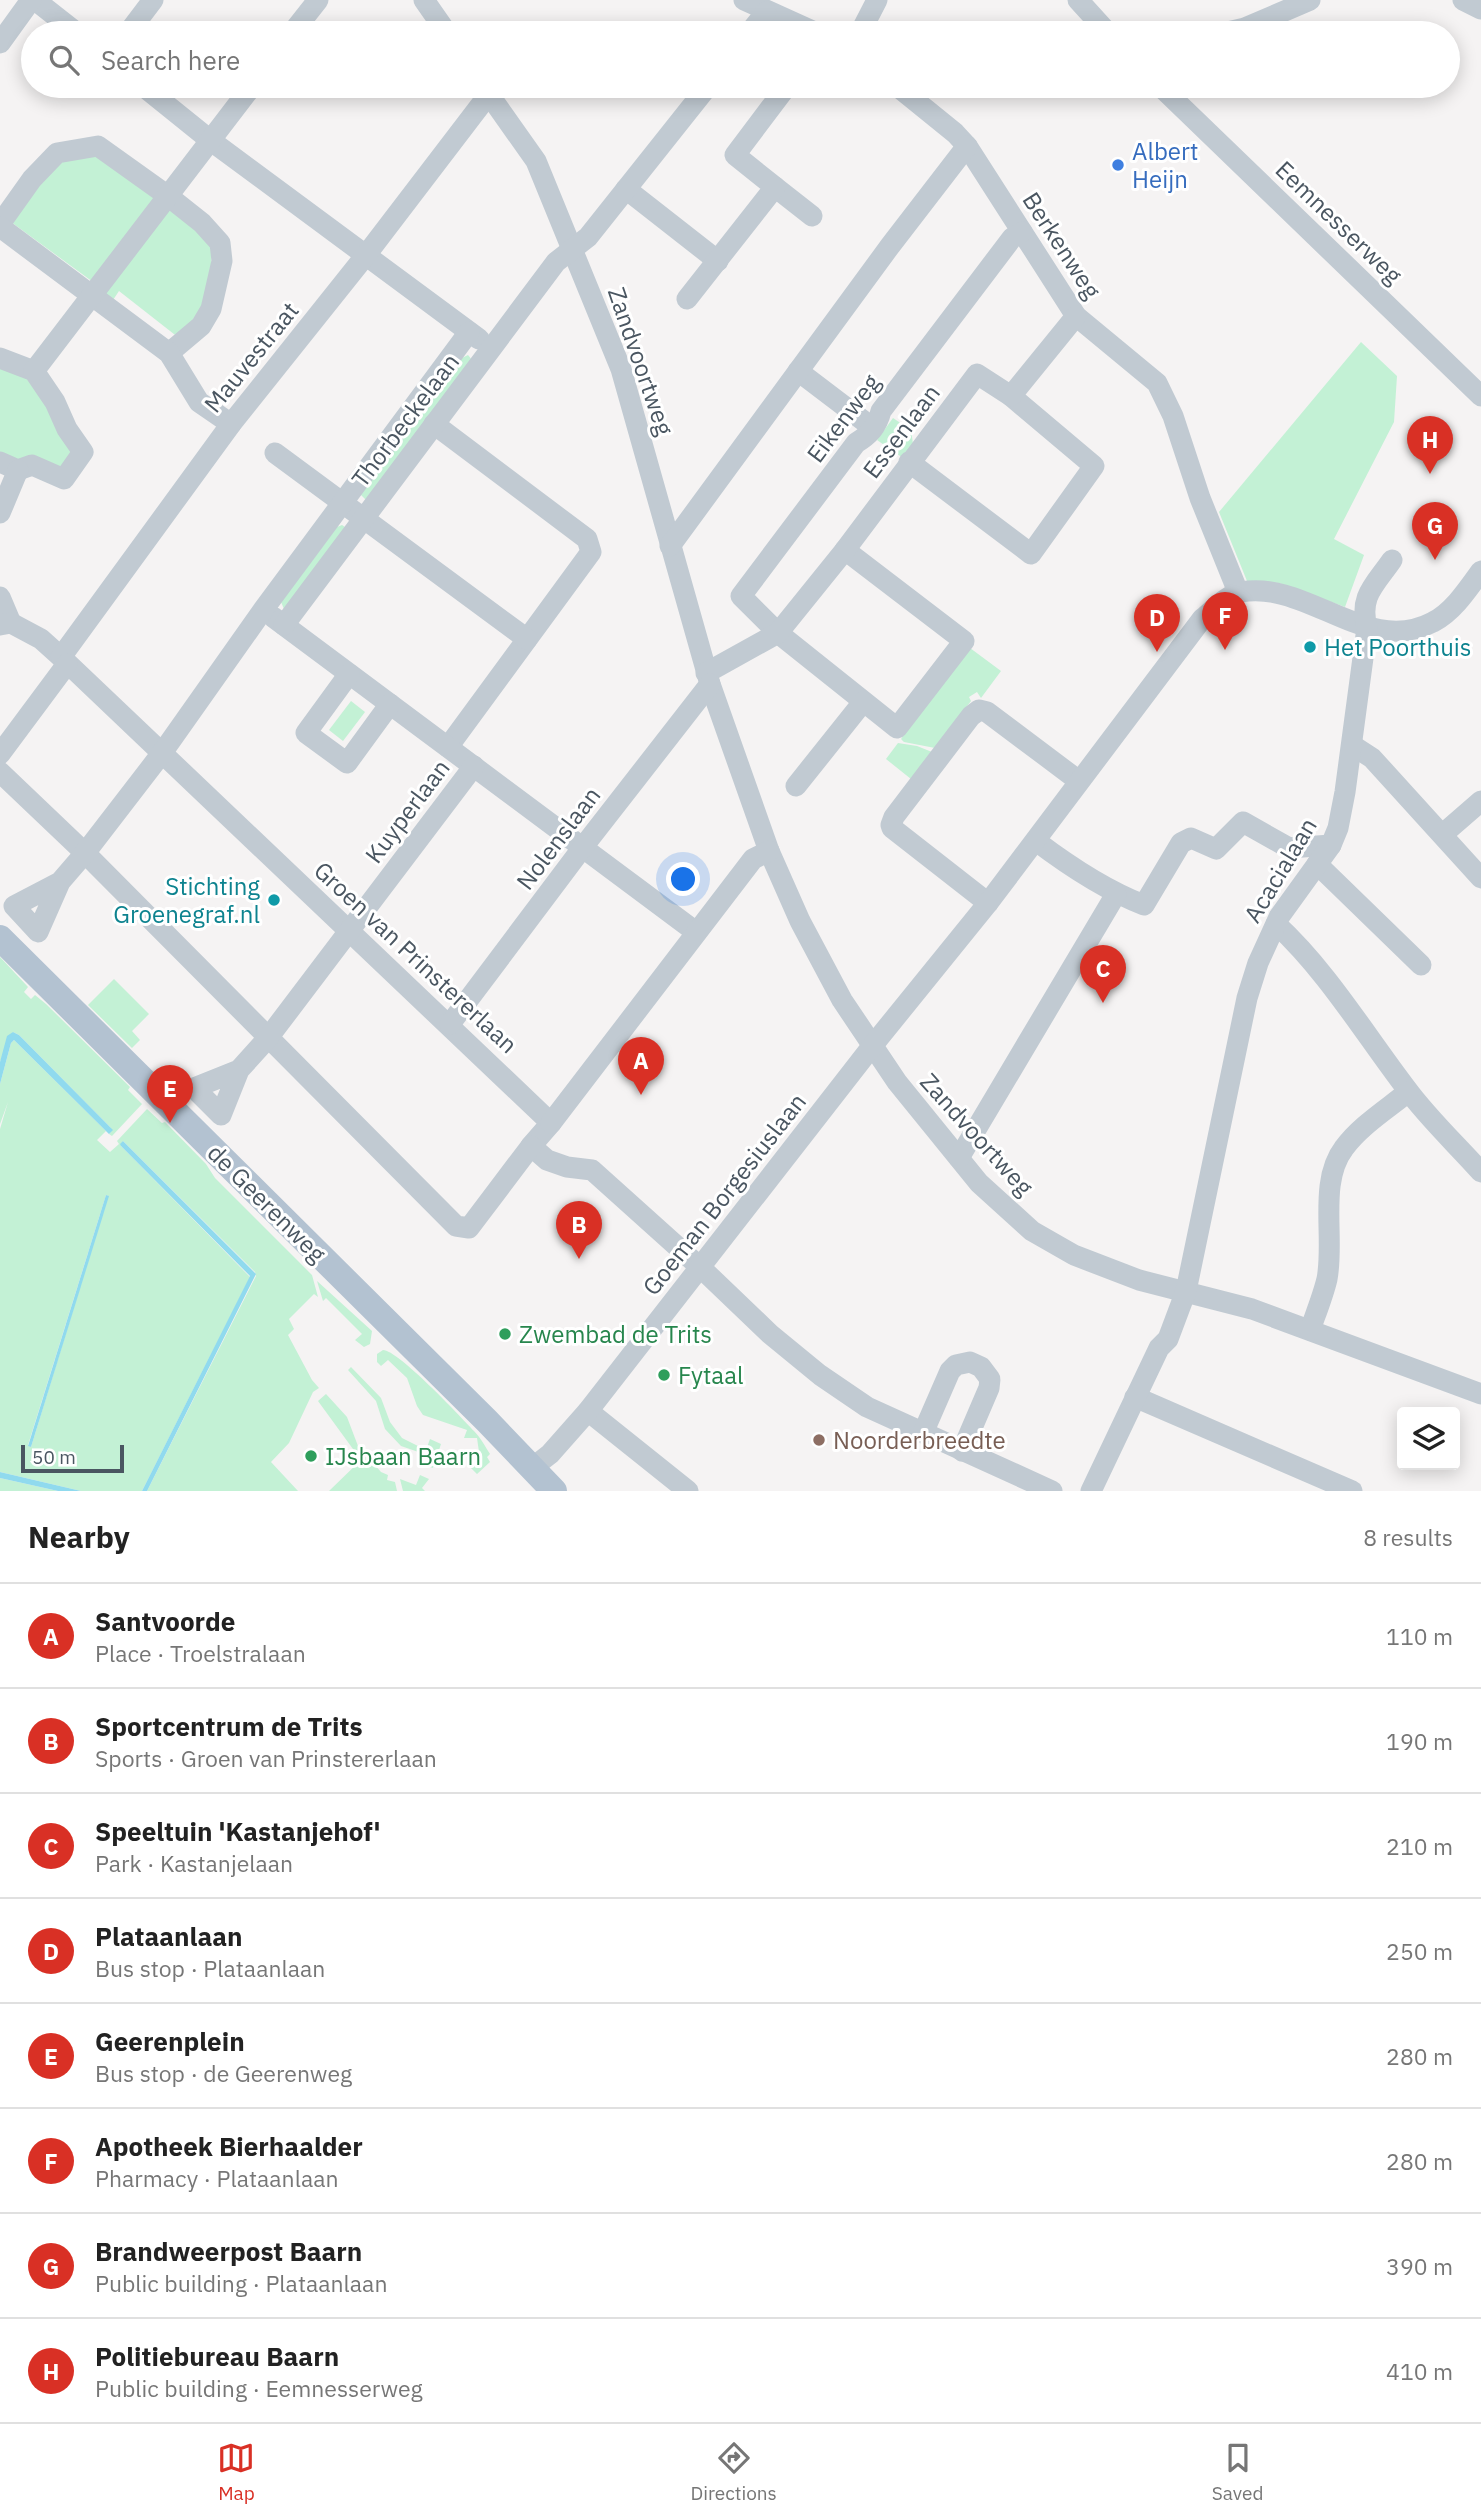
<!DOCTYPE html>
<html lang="en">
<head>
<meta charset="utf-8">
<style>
  :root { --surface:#fff; --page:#f6f6f6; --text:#222; --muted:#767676; --line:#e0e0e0; --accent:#d93025 }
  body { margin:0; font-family:"IBM Plex Sans",sans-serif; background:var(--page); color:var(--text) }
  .controls { position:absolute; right:21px; bottom:21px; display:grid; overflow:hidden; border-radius:7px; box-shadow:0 4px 18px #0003 }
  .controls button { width:63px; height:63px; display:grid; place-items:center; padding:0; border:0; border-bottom:2px solid var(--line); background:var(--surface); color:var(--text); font:35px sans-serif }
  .scale { position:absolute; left:21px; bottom:18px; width:103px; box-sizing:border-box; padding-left:7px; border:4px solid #4a5661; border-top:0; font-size:19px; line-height:24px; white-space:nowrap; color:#4a5661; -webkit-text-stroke:5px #fff; paint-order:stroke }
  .you { position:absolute; left:684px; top:880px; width:24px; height:24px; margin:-18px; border:5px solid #fff; border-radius:50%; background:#1a73e8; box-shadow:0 0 0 10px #1a73e833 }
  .badge { display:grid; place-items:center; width:46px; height:46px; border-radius:50%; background:var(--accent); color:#fff; font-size:23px; font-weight:700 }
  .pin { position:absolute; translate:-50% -58px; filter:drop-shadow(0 2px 4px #0008) }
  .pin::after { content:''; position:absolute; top:37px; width:24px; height:21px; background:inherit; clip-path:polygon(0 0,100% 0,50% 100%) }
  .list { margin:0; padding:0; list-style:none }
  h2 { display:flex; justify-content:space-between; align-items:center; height:91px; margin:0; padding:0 28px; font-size:30px }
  h2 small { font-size:23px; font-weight:400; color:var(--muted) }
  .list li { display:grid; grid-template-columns:46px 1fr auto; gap:21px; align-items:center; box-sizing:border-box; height:105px; padding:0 28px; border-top:2px solid var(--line) }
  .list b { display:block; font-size:26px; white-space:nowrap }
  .list p { margin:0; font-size:23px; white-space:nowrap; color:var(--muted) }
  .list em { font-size:23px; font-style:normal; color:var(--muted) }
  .icon { flex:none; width:38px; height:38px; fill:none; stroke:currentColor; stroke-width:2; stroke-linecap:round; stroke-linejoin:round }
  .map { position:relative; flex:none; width:1481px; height:1491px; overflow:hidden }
  .search { position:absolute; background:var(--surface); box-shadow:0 4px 18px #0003; left:21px; right:21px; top:21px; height:77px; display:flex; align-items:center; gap:18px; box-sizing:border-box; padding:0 24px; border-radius:38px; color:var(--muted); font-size:26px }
  .sheet { height:931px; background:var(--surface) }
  nav { display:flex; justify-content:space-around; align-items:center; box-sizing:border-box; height:98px; border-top:2px solid var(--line); background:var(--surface); font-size:19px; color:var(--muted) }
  nav a { display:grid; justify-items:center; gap:4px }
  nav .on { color:var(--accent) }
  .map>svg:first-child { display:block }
  .green { fill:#c3f1d5; fill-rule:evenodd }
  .water { fill:#90daee }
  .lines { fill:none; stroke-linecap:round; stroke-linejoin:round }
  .minor { stroke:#c1cad2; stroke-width:21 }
  .major { stroke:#b3c2d1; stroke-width:26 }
  .shop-dot { fill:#3f7fe0; stroke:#fff; stroke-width:2.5 }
  .culture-dot { fill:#0f9aa8; stroke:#fff; stroke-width:2.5 }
  .leisure-dot { fill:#2e9e5b; stroke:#fff; stroke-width:2.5 }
  .education-dot { fill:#8d6e63; stroke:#fff; stroke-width:2.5 }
  .labels { text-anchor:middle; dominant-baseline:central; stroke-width:6; stroke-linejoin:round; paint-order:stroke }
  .shop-label { font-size:24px; fill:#366cbe; stroke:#fff; text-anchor:start }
  .street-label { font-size:24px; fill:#4a5661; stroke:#fff }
  .culture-label { font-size:24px; fill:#0d838f; stroke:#fff; text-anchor:start }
  .leisure-label { font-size:24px; fill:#27864d; stroke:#fff; text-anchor:start }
  .education-label { font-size:24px; fill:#785e54; stroke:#fff; text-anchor:start }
</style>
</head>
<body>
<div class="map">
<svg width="1481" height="1491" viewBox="0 0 1481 1491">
  <rect width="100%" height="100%" fill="#f5f3f3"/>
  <!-- green -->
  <g class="green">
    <path d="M94,154L157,199L93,282L11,222L58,160Z"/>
    <path d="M165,206L212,242L210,297L179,338L119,291L111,303L101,296Z"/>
    <path d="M1361,342L1397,376L1394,422L1334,539L1364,555L1345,607L1279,583L1247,581L1219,512Z"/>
    <path d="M468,355L472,360L366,500L360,494L460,359Z"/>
    <path d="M0,363L28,374L77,449L64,470L0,457Z"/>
    <path d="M893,418L911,430L913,444L903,458L877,440Z"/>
    <path d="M342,525L348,529L284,609L281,602L337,527Z"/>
    <path d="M970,648L1001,671L981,698L977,692L969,697L971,701L935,748L904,742L901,739Z"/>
    <path d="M351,701L365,712L343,741L329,730Z"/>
    <path d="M898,743L917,746L932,752L911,779L886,759Z"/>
    <path d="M0,957L28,987L24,992L31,999L35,995L46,1004L130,1087L128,1090L142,1104L112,1136L109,1134L112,1130L110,1127L19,1035L13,1032L0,1062Z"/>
    <path d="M114,979L149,1014L132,1031L140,1040L132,1048L88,1005Z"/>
    <path d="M14,1040L106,1131L97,1140L110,1152L119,1144L117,1141L147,1109L162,1123L165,1122L206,1164L215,1178L312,1275L318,1297L314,1294L289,1319L294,1329L288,1335L312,1380L319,1388L313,1392L289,1443L271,1462L298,1491H147L256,1276L255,1272L123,1141L121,1146L250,1277L142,1491H81L0,1472V1129L8,1102L0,1124V1084L11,1043ZM106,1195L108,1196L31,1447L28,1445Z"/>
    <path d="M317,1281L372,1331L370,1344L364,1347L355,1340L362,1334L326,1298L323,1301Z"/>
    <path d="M383,1350C398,1350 460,1416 474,1431C480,1437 485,1446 490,1454L487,1457L490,1462L477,1474L467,1464L471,1460L480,1459L477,1438H464L467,1430L423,1415L417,1406L407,1378L388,1360L381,1366L377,1362V1354Z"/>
    <path d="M351,1367L381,1398L390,1422L402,1438L426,1450L430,1439L441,1444L433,1468L427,1466L430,1456L401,1446L385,1429L376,1401L348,1370Z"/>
    <path d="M326,1394L347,1417L358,1446L381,1472L388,1475L387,1480L395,1482L397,1491H329L361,1460L318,1401Z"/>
    <path d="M420,1475L429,1479L422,1488L425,1491H403L400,1479L416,1485Z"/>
    <path d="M0,1478L58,1491H0Z"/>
  </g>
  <!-- water -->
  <g class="water">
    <path d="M13,1032L19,1035L110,1127L113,1130L109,1134L14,1040L11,1043L0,1084V1062L7,1036Z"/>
    <path d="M123,1141L256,1274L147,1491H142L250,1276L121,1146L120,1144Z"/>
    <path d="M106,1195L109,1196L31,1447L28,1446Z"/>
    <path d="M0,1472L81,1491H58L0,1478Z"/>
  </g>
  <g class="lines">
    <!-- minor -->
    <g class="minor">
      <path d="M35,0L77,33"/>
      <path d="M424,0L447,33"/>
      <path d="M744,0L817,33"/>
      <path d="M1078,0L1108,33"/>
      <path d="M1463,0L1481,9"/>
      <path d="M128,33L153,0"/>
      <path d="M292,33L318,0"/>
      <path d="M749,33L766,12"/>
      <path d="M860,33L877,0"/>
      <path d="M1223,33L1245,28L1310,0"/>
      <path d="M0,43L31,0"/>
      <path d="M143,86L210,140L479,339"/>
      <path d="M483,86L536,161L621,369L710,684L769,851L800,921L842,1000L897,1082L979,1183L1032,1231L1074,1255L1139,1280L1252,1309L1481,1394"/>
      <path d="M897,86L955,133L967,146L1076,316L1157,383L1173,416L1200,498L1238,592"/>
      <path d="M1160,86L1481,396"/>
      <path d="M775,187L812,216"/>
      <path d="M626,189L718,261"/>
      <path d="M0,224L32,179L57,153L98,146L168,196L202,223L220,243L222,261L211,309L201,326L169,353"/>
      <path d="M0,227L169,353L199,402L231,424"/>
      <path d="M687,299L775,187L735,155L787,86"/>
      <path d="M0,358L34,371L55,402L67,429L83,452L64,479L32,465L18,470L0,462"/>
      <path d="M34,371L252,86"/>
      <path d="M798,371L873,428"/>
      <path d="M434,424L587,539L591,552L448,747"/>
      <path d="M275,453L527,639"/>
      <path d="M909,462L1031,554L1094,466L1011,396"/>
      <path d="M0,513L18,470"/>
      <path d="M670,546L890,246L967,146"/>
      <path d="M845,550L964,641L897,728L778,633L741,596L856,443C869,435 877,427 881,411L1012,238L1022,232"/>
      <path d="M0,597L11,623"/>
      <path d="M273,617L696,932"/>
      <path d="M0,625L11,623L41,639L61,657L551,1123L531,1146L547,1160L567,1167L592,1170L700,1267L770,1334L820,1375L867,1407L1052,1491"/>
      <path d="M284,625L556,262L588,237L708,86"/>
      <path d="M61,657L231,424L366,255L489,94"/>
      <path d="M706,673L778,633L845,550L977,374L1011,396L1076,316"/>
      <path d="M349,674L306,733L347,763L390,704"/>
      <path d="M1352,745L1372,758L1481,878"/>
      <path d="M0,754L67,664"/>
      <path d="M0,772L85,853L456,1226L469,1228L531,1146"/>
      <path d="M796,786L863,702"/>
      <path d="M1443,834L1481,801"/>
      <path d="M1036,841C1069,866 1105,890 1144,905L1181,843L1191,838L1216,849L1243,822L1289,848L1331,845"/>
      <path d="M1317,864L1421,965"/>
      <path d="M60,882L14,906L38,932L60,882L85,853L162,753L263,610L469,332"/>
      <path d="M988,903L892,828L891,825L894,817L971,716L979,710L987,712L1079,781"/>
      <path d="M1276,924C1327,971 1364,1033 1406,1088C1428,1118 1456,1144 1481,1172"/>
      <path d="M450,1024L583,847L710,684"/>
      <path d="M239,1070L194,1088L221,1115L239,1070L268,1038L474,766"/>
      <path d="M551,1123L753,859L769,851"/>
      <path d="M959,1158L1116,894"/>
      <path d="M1310,1330C1316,1313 1323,1296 1327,1279C1335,1238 1318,1182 1344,1148C1360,1126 1387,1109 1408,1092"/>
      <path d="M1135,1397L1352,1491"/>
      <path d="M588,1411L688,1491"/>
      <path d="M923,1433L950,1371L956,1365L970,1362L981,1367L990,1379L989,1388L962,1451"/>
      <path d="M532,1468L550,1454L588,1411L873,1045L988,903L1202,619C1212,611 1228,594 1241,592C1308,580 1367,657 1433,622C1453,612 1468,589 1481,571"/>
      <path d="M1091,1491L1159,1348L1168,1339L1186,1291L1247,998L1258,963L1279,917L1331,845L1338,828L1345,792L1367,628C1359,596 1374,586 1392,560"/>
    </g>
    <!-- major -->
    <path class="major" d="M0,938L487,1421L554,1491"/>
  </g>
  <!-- markers -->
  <circle class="shop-dot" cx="1118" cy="165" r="7"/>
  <g class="culture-dot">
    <circle cx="1310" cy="647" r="7"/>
    <circle cx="274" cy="900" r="7"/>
  </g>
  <g class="leisure-dot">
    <circle cx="505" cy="1334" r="7"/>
    <circle cx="664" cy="1375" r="7"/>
    <circle cx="311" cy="1456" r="7"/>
  </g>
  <circle class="education-dot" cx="819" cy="1440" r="7"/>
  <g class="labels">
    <!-- shop labels -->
    <g class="shop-label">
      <text x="1132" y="151">Albert<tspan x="1132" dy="28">Heijn</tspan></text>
    </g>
    <!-- street labels -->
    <g class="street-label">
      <text transform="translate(1339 222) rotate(44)">Eemnesserweg</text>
      <text transform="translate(1062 245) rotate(57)">Berkenweg</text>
      <text transform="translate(251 357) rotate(-51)">Mauvestraat</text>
      <text transform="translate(641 361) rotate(71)">Zandvoortweg</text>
      <text transform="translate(843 418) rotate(-53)">Eikenweg</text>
      <text transform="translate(405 420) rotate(-53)">Thorbeckelaan</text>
      <text transform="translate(901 431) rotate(-53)">Essenlaan</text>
      <text transform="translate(407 811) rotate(-53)">Kuyperlaan</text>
      <text transform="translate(558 838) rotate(-53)">Nolenslaan</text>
      <text transform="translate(1280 870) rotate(-59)">Acacialaan</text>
      <text transform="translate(416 957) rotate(43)">Groen van Prinstererlaan</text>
      <text transform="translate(977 1134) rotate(48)">Zandvoortweg</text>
      <text transform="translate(724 1194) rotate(-52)">Goeman Borgesiuslaan</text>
      <text transform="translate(267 1203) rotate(45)">de Geerenweg</text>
    </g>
    <!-- culture labels -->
    <g class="culture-label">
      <text x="1324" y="647">Het Poorthuis</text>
      <text x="260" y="886" text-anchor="end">Stichting<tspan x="260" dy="28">Groenegraf.nl</tspan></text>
    </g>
    <!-- leisure labels -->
    <g class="leisure-label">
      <text x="519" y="1334">Zwembad de Trits</text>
      <text x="678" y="1375">Fytaal</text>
      <text x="325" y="1456">IJsbaan Baarn</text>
    </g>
    <!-- education labels -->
    <g class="education-label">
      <text x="833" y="1440">Noorderbreedte</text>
    </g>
  </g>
</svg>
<div class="controls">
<button><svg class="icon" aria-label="layers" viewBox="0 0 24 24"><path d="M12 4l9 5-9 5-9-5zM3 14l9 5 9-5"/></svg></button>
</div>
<div class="scale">50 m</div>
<div class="you"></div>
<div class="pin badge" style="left:641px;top:1095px">A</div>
<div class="pin badge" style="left:579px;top:1259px">B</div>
<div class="pin badge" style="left:1103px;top:1003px">C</div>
<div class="pin badge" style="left:1157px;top:652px">D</div>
<div class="pin badge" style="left:170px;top:1123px">E</div>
<div class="pin badge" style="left:1225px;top:650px">F</div>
<div class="pin badge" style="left:1435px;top:560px">G</div>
<div class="pin badge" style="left:1430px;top:474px">H</div>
<div class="search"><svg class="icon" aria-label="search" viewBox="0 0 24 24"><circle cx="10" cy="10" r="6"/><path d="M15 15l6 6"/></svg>Search here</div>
</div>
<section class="sheet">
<h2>Nearby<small>8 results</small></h2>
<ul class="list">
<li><span class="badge">A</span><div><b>Santvoorde</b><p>Place · Troelstralaan</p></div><em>110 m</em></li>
<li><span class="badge">B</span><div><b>Sportcentrum de Trits</b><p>Sports · Groen van Prinstererlaan</p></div><em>190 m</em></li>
<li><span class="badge">C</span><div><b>Speeltuin 'Kastanjehof'</b><p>Park · Kastanjelaan</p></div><em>210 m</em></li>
<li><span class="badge">D</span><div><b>Plataanlaan</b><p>Bus stop · Plataanlaan</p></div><em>250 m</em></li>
<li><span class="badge">E</span><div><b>Geerenplein</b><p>Bus stop · de Geerenweg</p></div><em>280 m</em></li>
<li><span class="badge">F</span><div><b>Apotheek Bierhaalder</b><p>Pharmacy · Plataanlaan</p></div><em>280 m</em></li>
<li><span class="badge">G</span><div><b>Brandweerpost Baarn</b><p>Public building · Plataanlaan</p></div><em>390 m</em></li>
<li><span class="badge">H</span><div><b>Politiebureau Baarn</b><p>Public building · Eemnesserweg</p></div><em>410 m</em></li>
</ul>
</section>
<nav>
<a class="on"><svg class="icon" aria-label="map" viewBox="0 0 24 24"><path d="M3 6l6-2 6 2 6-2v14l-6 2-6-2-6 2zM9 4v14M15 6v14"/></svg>Map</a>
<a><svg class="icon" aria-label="directions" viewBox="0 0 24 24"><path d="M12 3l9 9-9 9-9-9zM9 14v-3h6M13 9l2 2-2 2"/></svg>Directions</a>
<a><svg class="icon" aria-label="saved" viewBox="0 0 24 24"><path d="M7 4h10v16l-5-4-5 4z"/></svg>Saved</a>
</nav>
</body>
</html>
